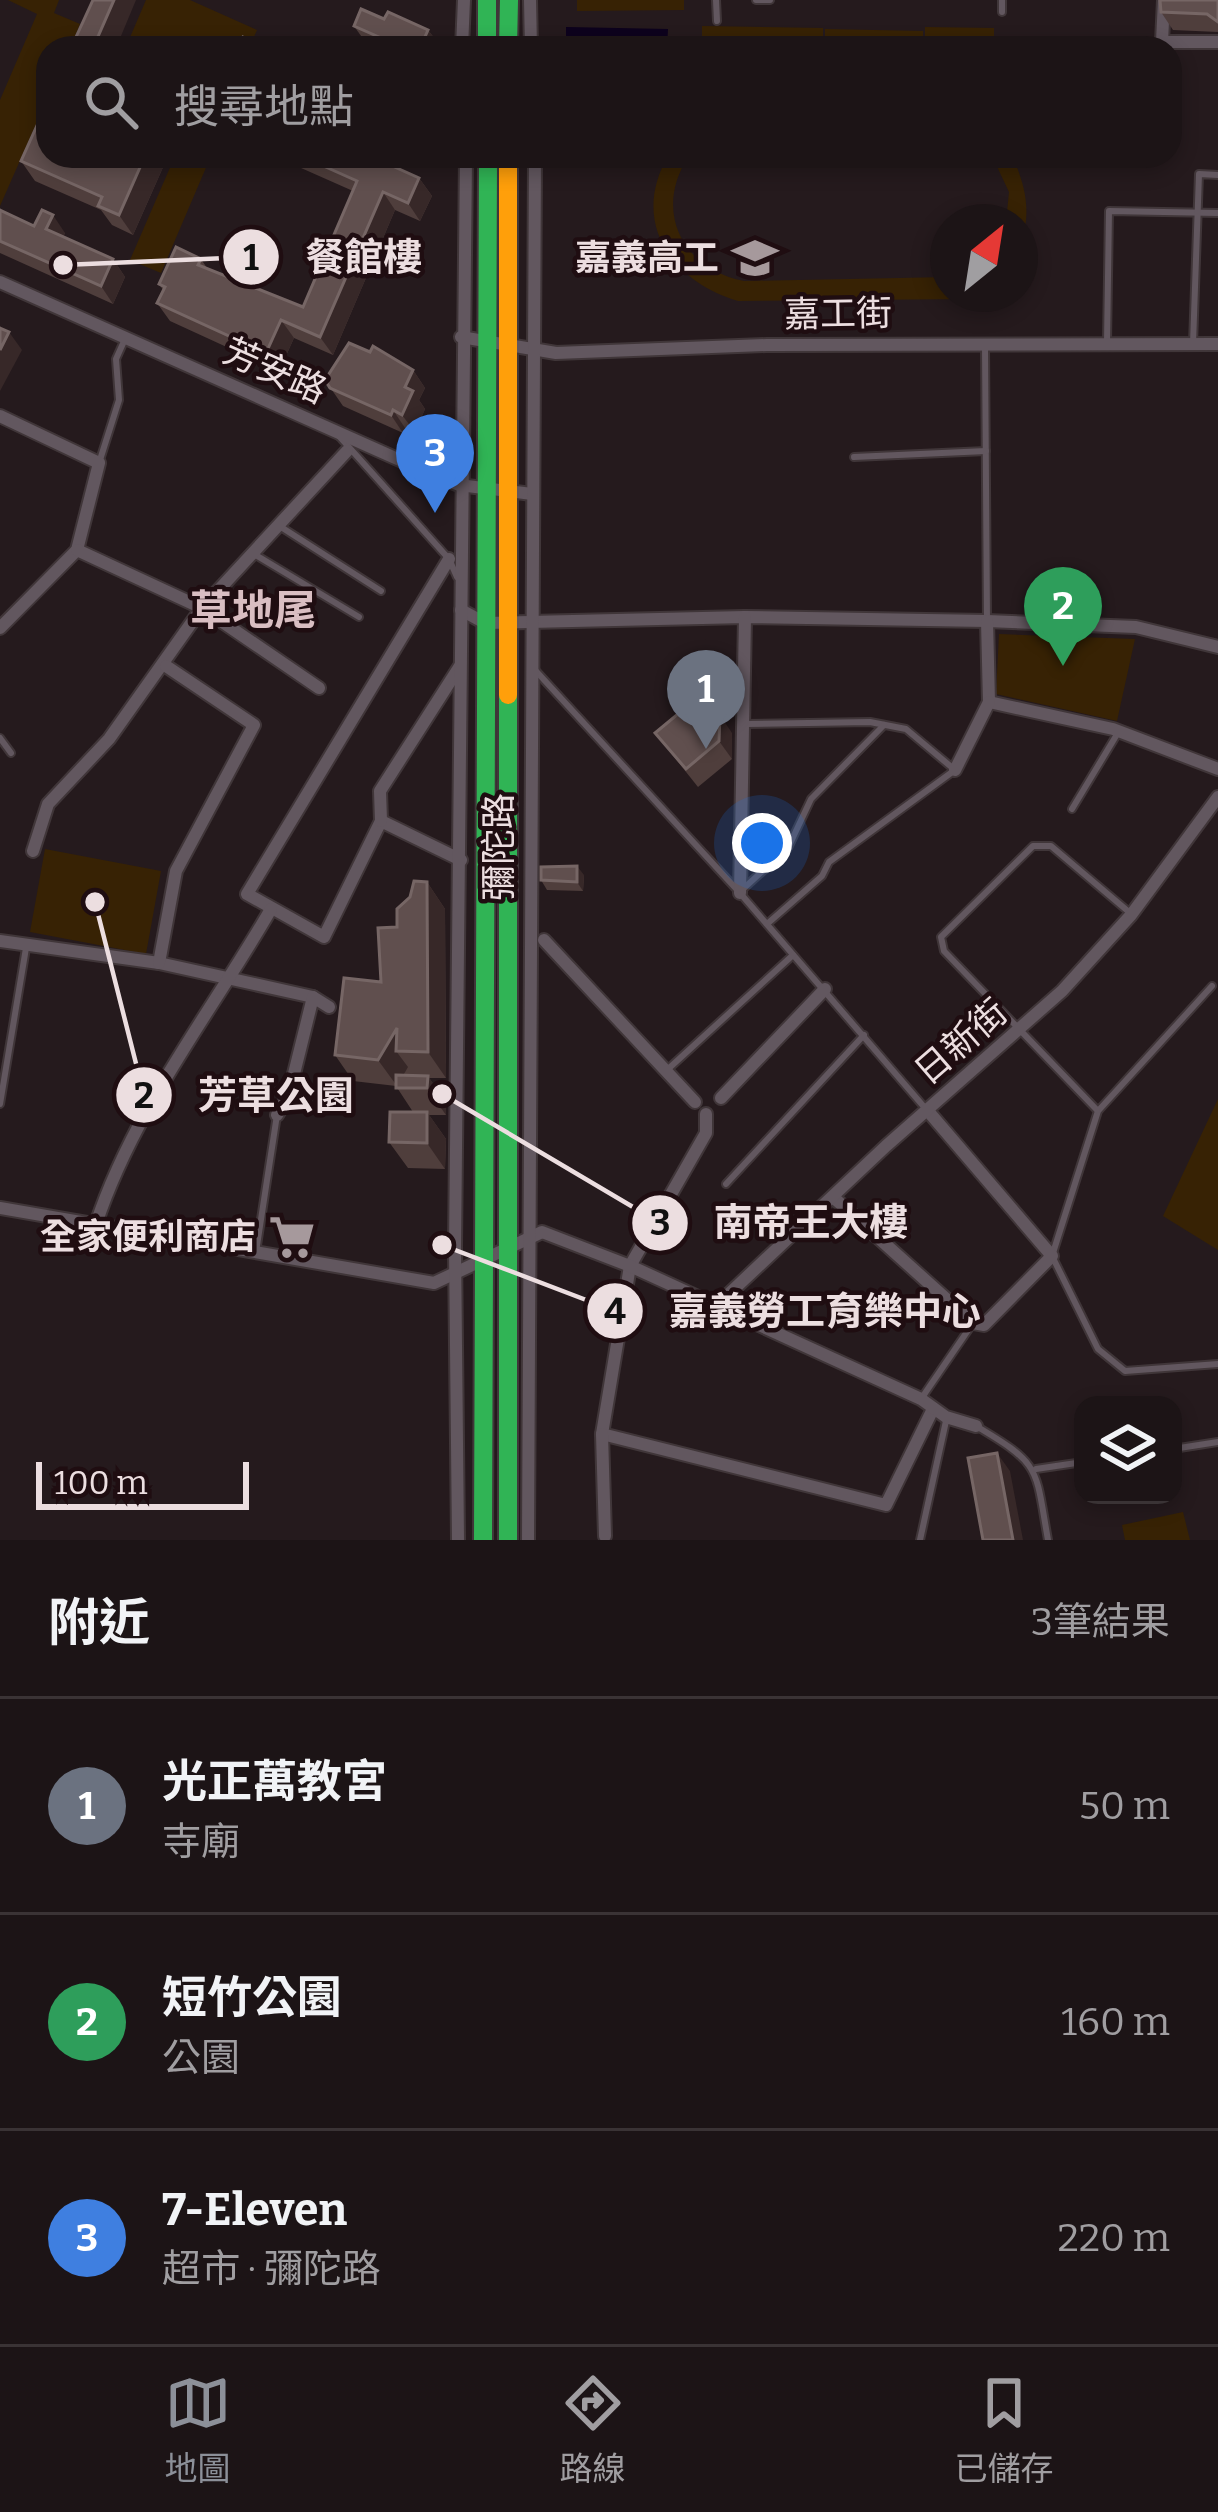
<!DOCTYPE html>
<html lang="zh-TW">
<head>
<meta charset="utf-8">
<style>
  :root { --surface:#1c1416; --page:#292123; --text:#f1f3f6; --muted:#a09ea1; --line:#3a3335; --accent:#8c9099 }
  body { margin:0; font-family:Bitter,"Noto Sans TC",serif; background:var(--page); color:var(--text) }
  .controls { position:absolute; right:36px; bottom:36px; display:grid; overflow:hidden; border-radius:24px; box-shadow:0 6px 18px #0003 }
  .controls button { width:108px; height:108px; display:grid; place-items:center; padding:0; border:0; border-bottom:3px solid var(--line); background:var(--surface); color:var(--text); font:60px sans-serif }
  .compass { position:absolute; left:930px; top:204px; width:108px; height:108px; border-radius:50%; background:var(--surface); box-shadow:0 6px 18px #0003; rotate:30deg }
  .scale { position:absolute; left:36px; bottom:30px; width:213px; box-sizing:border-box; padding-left:12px; border:6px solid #ecdee0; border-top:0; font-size:33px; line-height:42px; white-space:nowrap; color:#ecdee0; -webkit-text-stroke:9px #1f0d11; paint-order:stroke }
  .you { position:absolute; left:762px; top:843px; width:42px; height:42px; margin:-30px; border:9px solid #fff; border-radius:50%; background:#1a73e8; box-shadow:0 0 0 18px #1a73e833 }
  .badge { display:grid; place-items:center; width:78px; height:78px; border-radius:50%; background:var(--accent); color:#fff; font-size:39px; font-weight:700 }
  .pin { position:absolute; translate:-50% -99px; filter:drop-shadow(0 3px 6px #0008) }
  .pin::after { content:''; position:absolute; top:63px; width:42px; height:36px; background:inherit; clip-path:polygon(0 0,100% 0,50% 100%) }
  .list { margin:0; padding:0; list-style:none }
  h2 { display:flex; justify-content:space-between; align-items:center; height:156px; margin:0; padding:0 48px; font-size:51px }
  h2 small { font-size:39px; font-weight:400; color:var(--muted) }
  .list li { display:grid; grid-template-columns:78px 1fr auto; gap:36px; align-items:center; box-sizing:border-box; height:216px; padding:0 48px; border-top:3px solid var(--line) }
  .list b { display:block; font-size:45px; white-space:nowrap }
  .list p { margin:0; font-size:39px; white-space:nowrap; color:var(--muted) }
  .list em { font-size:39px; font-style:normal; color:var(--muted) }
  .icon { flex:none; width:66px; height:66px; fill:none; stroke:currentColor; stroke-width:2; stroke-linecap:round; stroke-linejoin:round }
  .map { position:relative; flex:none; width:1218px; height:1540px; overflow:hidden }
  .search { position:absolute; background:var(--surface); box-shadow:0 6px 18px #0003; left:36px; right:36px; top:36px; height:132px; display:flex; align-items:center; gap:30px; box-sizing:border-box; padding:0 42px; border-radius:36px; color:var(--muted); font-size:45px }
  .sheet { height:804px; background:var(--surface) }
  nav { display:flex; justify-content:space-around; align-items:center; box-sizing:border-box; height:168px; border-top:3px solid var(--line); background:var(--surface); font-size:33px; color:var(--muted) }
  nav a { display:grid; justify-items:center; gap:6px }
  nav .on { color:var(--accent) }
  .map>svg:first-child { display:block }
  .green { fill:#372204 }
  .water { fill:#0d021d }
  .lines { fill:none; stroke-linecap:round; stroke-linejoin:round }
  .lane-casing { stroke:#403639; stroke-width:10 }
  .street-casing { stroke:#403639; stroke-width:16 }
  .fast-casing { stroke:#403639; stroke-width:22 }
  .slow-casing { stroke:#403639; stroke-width:22 }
  .lane { stroke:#62575f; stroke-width:6 }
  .street { stroke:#62575f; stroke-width:12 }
  .fast { stroke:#30b455; stroke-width:18 }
  .slow { stroke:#ff9f0a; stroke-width:18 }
  .wall { fill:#4f3e3c }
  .shaded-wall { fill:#372828 }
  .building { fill:#604f4e; stroke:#766665; stroke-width:3 }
  .labels { text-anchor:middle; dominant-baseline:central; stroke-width:9; stroke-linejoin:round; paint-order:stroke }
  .poi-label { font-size:36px; font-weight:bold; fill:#ecdee0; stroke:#1f0d11; text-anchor:end }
  .street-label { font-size:36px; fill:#ecdee0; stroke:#1f0d11 }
  .quarter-label { font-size:42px; font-weight:bold; fill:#d9bec2; stroke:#1f0d11 }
  .leader { fill:none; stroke:#ecdee0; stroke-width:4.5 }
  .callout-dot { fill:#ecdee0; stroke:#1f0d11; stroke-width:4.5 }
  .mark-label { font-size:36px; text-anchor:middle; font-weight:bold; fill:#111 }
  .callout-label { font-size:39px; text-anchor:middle; font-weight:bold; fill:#ecdee0; stroke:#1f0d11; stroke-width:9; stroke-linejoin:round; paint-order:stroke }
</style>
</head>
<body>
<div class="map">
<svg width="1218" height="1540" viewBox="0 0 1218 1540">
  <rect width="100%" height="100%" fill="#251a1d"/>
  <!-- green -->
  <g class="green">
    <path d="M8,0H59L54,13L80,24L70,48H48V97L0,206V100L37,14Z"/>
    <path d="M146,0H190L257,30L249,48H142L128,42Z"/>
    <path d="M577,0H684V10L577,11Z"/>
    <path d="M702,26L823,28V48H702Z"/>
    <path d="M925,27L994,28V48H925Z"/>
    <path d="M825,29L923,31V48H825Z"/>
    <path d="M175,156H211L161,273L130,260Z"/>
    <path d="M668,156H689C653,209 681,269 744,281L948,277V294H978L972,299L738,301C671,281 630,222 668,156Z"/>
    <path d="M992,156H1012C1026,186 1032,214 1020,246V222H1006L1009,192Z"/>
    <path d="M999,634L1135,639L1117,721L996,694Z"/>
    <path d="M45,849L161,871L146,954L30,932Z"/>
    <path d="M1218,1099V1250L1163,1216Z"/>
    <path d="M1183,1512L1190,1540H1125L1122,1525Z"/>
  </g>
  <!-- water -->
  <path class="water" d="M566,27L668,29L667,48H566Z"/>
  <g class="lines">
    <!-- lane casing -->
    <g class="lane-casing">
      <g id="lane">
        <path d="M716,0L717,21"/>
        <path d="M756,0H770"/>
        <path d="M1002,12V0"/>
        <path d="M1107,343L1109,211L1218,213"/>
        <path d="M1193,344L1199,174L1218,175"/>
        <path d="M985,346L987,621"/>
        <path d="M339,436L449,559L457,577"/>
        <path d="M854,457L986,451"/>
        <path d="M99,463L119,400L116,359L125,339"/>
        <path d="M281,527L381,591"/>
        <path d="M254,554L359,617"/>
        <path d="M535,670L740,893L925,1108"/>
        <path d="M746,724L870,722L906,729L955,770L829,862L822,876L767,924"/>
        <path d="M0,738L11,753"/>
        <path d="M1072,809L1119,731"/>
        <path d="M744,888L788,848L811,799L884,725"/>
        <path d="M1212,986L1098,1111L1052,1256L1098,1349L1125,1371L1218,1364"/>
        <path d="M667,1070L793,955"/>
        <path d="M0,1104L26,948"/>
        <path d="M1097,1110L944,951L941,937L1033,846H1051L1129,912"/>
        <path d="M726,1184L864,1035"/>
        <path d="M256,1252L277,1115"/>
        <path d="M921,1399L973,1323"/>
        <path d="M976,1426C1042,1465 1035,1467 1048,1540"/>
        <path d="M1173,1449L1218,1442"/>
        <path d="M1036,1469L1083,1462"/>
        <path d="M920,1540L946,1421"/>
      </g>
    </g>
    <!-- street casing -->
    <g class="street-casing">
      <g id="street">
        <path d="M530,0L531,48"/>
        <path d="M1164,0L1162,42H1218"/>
        <path d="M462,48L464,0"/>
        <path d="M0,282L438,477L459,485L532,494"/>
        <path d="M461,337L556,353L767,345L1218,344"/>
        <path d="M0,416L99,463L77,550L0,628"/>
        <path d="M77,550L202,608L319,688"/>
        <path d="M449,559L247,894L324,937L381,821L461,860"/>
        <path d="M461,610L485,623L745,617L987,621L1136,627L1218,647"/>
        <path d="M987,621L989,702L1113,729L1218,769"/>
        <path d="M955,770L989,702"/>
        <path d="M381,821L380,791L460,666"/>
        <path d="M33,851L48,804L109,739L202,608L347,451"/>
        <path d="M740,893L745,617"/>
        <path d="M544,940L695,1102"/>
        <path d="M0,941L159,963L313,997"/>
        <path d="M159,963L176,871L254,725L166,666"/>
        <path d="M721,1098L825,989"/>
        <path d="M706,1114V1133L630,1266L602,1434L886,1505L933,1409"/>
        <path d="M277,1115L289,1094L313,997L329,1007"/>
        <path d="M833,1197L973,1323L984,1325L1052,1256L928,1111"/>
        <path d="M0,1208L434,1283L542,1232L630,1266L921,1399L946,1417L976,1426"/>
        <path d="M96,1224C134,1109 211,1013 271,909"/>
        <path d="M716,1306L886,1146L1062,991L1131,915L1218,797"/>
        <path d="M602,1434L605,1536"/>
        <path d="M458,1540L455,1248L466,156"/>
        <path d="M528,1540L535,156"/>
      </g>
    </g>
    <!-- fast casing -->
    <g class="fast-casing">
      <g id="fast">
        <path d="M487,0V48"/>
        <path d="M508,48L509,0"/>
        <path d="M508,695V1540"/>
        <path d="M483,1540L488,156"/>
      </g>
    </g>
    <!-- slow casing -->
    <g class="slow-casing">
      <path id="slow" d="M508,156V695"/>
    </g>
    <!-- lane -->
    <use href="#lane" class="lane"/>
    <!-- street -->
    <use href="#street" class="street"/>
    <!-- fast -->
    <use href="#fast" class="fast"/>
    <!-- slow -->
    <use href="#slow" class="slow"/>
  </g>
  <!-- wall -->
  <g class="wall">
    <path d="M1218,0V32L1173,30L1161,12Z"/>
    <path d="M384,19L428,30L441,47L377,48L366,43L354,26Z"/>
    <path d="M48,156H168L133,235L112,225L101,210L35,181L21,161Z"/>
    <path d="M274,156H373L419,178L432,196L420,221L395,210L333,355L294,338L279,371L170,321L157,303L163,290L159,284L201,259L207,268L303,307L353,191Z"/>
    <path d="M0,210L34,226L65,233L63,237L113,259L125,277L113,304L0,253Z"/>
    <path d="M413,370L425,388L419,400L425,409L415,432L405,428L403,433L343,406L325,380Z"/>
    <path d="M655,733H732V759L698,787Z"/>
    <path d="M584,875L583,891L547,890L541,880Z"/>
    <path d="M427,882L445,909L446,1078H429L446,1102V1115H429L446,1139L445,1169L408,1168L389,1142L413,1112L396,1086L353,1081L335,1055L381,982L397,927Z"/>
  </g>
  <!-- shaded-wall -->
  <g class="shaded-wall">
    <path d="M114,0H136L116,48H93Z"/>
    <path d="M428,30L441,47L420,48Z"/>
    <path d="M145,156H168L133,235L119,215Z"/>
    <path d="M419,178L432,196L420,221L408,203Z"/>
    <path d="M383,192L395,210L333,355L320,337Z"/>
    <path d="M53,215L65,233L59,247L46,229Z"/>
    <path d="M113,259L125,277L113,304L101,286Z"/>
    <path d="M281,320L294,338L279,371L266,353Z"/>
    <path d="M9,332L22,350L0,391V350Z"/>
    <path d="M413,370L425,388L419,400L425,409L415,432L402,415L405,387Z"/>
    <path d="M393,410L405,428L403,433L391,415Z"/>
    <path d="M720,715L732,733V759L719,741Z"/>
    <path d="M577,866L584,875L583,891L577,882Z"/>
    <path d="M427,882L445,909L446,1078L428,1052Z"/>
    <path d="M397,1028L396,1051L408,1067L397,1086L378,1060Z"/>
    <path d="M428,1076L446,1102V1115L427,1088Z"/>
    <path d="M427,1112L446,1139L445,1169L427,1143Z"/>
    <path d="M997,1453L1010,1471L1023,1540H1013Z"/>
  </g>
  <!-- building -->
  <g class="building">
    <path d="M93,0H114L93,48H71Z"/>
    <path d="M1160,0H1218V22L1207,14L1161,12Z"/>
    <path d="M361,9L384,19L388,12L428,30L420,48H387L390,42L354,26Z"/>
    <path d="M243,37L267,48H238Z"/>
    <path d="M48,101V156H145L119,215L98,206L102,197L21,161Z"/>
    <path d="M301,156H370L419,178L408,203L383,192L320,337L281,320L266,353L157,303L165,287L159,284L176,247L201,259L198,265L303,307L357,181Z"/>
    <path d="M0,210L34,226L42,210L53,215L46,229L113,259L101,286L0,241Z"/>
    <path d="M0,328L9,332L0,350Z"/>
    <path d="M349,343L370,352L373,346L413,370L405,387L413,391L402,415L393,410L391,415L330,388L325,380Z"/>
    <path d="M702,694L720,715L719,741L686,769L655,733Z"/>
    <path d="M577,866V882L541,880V867Z"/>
    <path d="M414,881L427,882L428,1052L396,1051L397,1028L378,1060L335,1055L344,978L381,982L378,928L397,927V909L410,897Z"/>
    <path d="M396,1075L428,1076L427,1088H396Z"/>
    <path d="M390,1112H427V1143L389,1142Z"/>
    <path d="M997,1453L1013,1540H983L968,1458Z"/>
  </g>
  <!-- icons -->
  <defs>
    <g id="school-bare" transform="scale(3.6)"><path d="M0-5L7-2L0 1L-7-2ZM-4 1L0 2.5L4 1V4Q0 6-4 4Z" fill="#a6999c" stroke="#1f0d11" stroke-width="2.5" paint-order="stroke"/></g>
    <g id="supermarket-bare" transform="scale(3.6)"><path d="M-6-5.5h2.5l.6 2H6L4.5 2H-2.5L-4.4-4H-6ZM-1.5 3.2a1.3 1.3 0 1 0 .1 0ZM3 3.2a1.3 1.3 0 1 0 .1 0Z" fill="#a6999c" stroke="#1f0d11" stroke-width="2.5" paint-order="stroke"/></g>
  </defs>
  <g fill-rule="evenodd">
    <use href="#school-bare" x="755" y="258"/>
    <use href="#supermarket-bare" x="292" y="1237"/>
  </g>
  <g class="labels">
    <!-- poi labels -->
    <g class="poi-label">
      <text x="719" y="258">嘉義高工</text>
      <text x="256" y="1237">全家便利商店</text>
    </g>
    <!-- street labels -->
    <g class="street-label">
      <text transform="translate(838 314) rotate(-1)">嘉工街</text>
      <text transform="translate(275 371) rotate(24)">芳安路</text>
      <text transform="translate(499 847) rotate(-90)">彌陀路</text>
      <text transform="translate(961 1042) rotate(-41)">日新街</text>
    </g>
    <!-- quarter labels -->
    <g class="quarter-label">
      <text x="253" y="611">草地尾</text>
    </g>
  </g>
  <!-- callouts -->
  <path class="leader" d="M63 265L251 257M95 902L144 1095M442 1094L660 1223M442 1245L615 1311"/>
  <g class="callout-dot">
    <circle cx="63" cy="265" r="12"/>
    <circle cx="95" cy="902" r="12"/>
    <circle cx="442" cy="1094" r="12"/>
    <circle cx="442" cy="1245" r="12"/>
    <circle cx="251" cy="257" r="30"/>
    <circle cx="144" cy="1095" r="30"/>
    <circle cx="660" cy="1223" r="30"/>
    <circle cx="615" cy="1311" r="30"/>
  </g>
  <g class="mark-label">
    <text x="251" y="270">1</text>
    <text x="144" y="1108">2</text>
    <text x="660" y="1235">3</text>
    <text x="615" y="1324">4</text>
  </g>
  <g class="callout-label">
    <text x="364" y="271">餐館樓</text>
    <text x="276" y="1109">芳草公園</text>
    <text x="811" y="1236">南帝王大樓</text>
    <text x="825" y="1325">嘉義勞工育樂中心</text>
  </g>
</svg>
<div class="controls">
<button><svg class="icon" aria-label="layers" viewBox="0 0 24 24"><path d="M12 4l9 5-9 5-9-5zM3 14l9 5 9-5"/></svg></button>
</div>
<svg class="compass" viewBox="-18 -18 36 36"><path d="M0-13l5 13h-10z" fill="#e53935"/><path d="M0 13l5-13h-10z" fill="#a09ea1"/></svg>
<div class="scale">100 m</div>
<div class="you"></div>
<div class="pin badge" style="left:706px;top:749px;background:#6b7280">1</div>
<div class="pin badge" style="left:1063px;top:666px;background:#2e9e5b">2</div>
<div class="pin badge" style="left:435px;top:513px;background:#3f7fe0">3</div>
<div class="search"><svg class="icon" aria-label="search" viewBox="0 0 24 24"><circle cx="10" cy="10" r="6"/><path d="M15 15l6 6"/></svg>搜尋地點</div>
</div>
<section class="sheet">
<h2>附近<small>3筆結果</small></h2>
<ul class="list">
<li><span class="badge" style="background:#6b7280">1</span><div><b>光正萬教宮</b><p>寺廟</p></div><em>50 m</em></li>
<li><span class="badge" style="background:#2e9e5b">2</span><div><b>短竹公園</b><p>公園</p></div><em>160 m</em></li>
<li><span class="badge" style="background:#3f7fe0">3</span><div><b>7-Eleven</b><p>超市 · 彌陀路</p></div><em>220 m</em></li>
</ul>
</section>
<nav>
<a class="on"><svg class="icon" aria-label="map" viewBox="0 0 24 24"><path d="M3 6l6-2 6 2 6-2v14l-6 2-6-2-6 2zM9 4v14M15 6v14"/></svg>地圖</a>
<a><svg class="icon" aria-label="directions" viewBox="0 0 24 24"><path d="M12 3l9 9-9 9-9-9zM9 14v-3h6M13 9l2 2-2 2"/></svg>路線</a>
<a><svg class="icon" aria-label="saved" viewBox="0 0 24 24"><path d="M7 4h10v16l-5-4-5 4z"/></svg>已儲存</a>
</nav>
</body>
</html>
